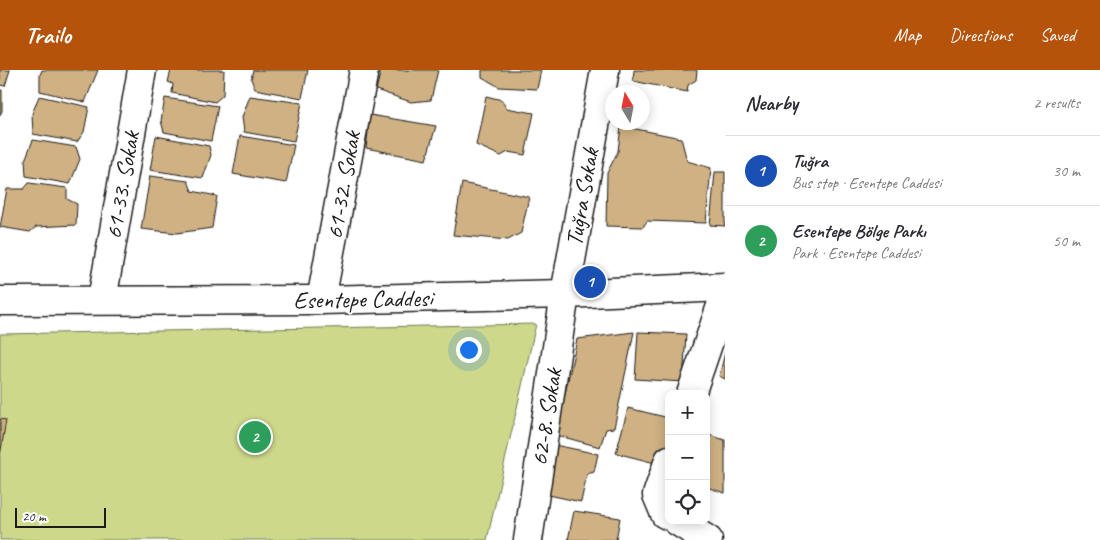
<!DOCTYPE html>
<html lang="en">
<head>
<meta charset="utf-8">
<style>
  :root { --surface:#fff; --page:#f7f7f7; --text:#2b2b33; --muted:#7c7c81; --line:#e1e1e2; --accent:#b45309 }
  body { margin:0; font-family:Caveat,sans-serif; background:var(--page); color:var(--text) }
  .controls { position:absolute; right:15px; bottom:15px; display:grid; overflow:hidden; border-radius:10px; box-shadow:0 2px 12px #0003 }
  .controls button { width:45px; height:45px; display:grid; place-items:center; padding:0; border:0; border-bottom:1px solid var(--line); background:var(--surface); color:var(--text); font:25px sans-serif }
  .compass { position:absolute; left:605px; top:15px; width:45px; height:45px; border-radius:50%; background:var(--surface); box-shadow:0 2px 12px #0003; rotate:350deg }
  .scale { position:absolute; left:15px; bottom:12px; width:91px; box-sizing:border-box; padding-left:5px; border:2px solid #1c1c1c; border-top:0; font-size:14px; line-height:18px; white-space:nowrap; color:#1c1c1c; -webkit-text-stroke:4px #fff; paint-order:stroke }
  .you { position:absolute; left:468px; top:279px; width:18px; height:18px; margin:-12px; border:4px solid #fff; border-radius:50%; background:#1a73e8; box-shadow:0 0 0 8px #1a73e833 }
  .badge { display:grid; place-items:center; width:32px; height:32px; border-radius:50%; background:var(--accent); color:#fff; font-size:16px; font-weight:700 }
  .pin { position:absolute; translate:-50% -50%; border:2px solid #fff; box-shadow:0 1px 5px #0006 }
  .list { margin:0; padding:0; list-style:none }
  h2 { display:flex; justify-content:space-between; align-items:center; height:65px; margin:0; padding:0 20px; font-size:21px }
  h2 small { font-size:16px; font-weight:400; color:var(--muted) }
  .list li { display:grid; grid-template-columns:32px 1fr auto; gap:15px; align-items:center; box-sizing:border-box; height:70px; padding:0 20px; border-top:1px solid var(--line) }
  .list b { display:block; font-size:19px; white-space:nowrap }
  .list p { margin:0; font-size:16px; white-space:nowrap; color:var(--muted) }
  .list em { font-size:16px; font-style:normal; color:var(--muted) }
  .icon { flex:none; width:28px; height:28px; fill:none; stroke:currentColor; stroke-width:2; stroke-linecap:round; stroke-linejoin:round }
  .map { position:relative; flex:none; width:725px; height:470px; overflow:hidden }
  header { display:flex; align-items:center; gap:30px; box-sizing:border-box; height:70px; padding:0 25px; background:var(--accent); color:#fff }
  header strong { font-size:24px }
  nav { display:flex; gap:28px; margin-inline-start:auto; font-size:18px }
  main { display:flex }
  aside { flex:1; background:var(--surface) }
  .map>svg:first-child { display:block }
  .green { fill:#cdd88b; stroke:#747a54 }
  .building { fill:#cfb183; stroke:#1c1c1c }
  .lines { fill:none; stroke-linecap:round; stroke-linejoin:round }
  .minor-casing { stroke:#1c1c1c; stroke-width:31 }
  .minor { stroke:#fff; stroke-width:28 }
  .labels { text-anchor:middle; dominant-baseline:central; stroke-width:4; stroke-linejoin:round; paint-order:stroke }
  .street-label { font-size:24px; fill:#1c1c1c; stroke:#fff }
</style>
</head>
<body>
<header>
<strong>Trailo</strong>
<nav><a>Map</a><a>Directions</a><a>Saved</a></nav>
</header>
<main>
<div class="map">
<svg width="725" height="470" viewBox="0 0 725 470">
  <rect width="100%" height="100%" fill="#fff"/>
  <filter id="ink" filterUnits="userSpaceOnUse"><feTurbulence type="fractalNoise" baseFrequency=".02" numOctaves="2"/><feDisplacementMap in="SourceGraphic" scale="10" xChannelSelector="R" yChannelSelector="G"/><feConvolveMatrix kernelMatrix="1 2 1 2 8 2 1 2 1" color-interpolation-filters="sRGB"/></filter>
  <g filter="url(#ink)">
    <!-- green -->
    <path class="green" d="M536,254L487,470H0V264Z"/>
    <!-- building -->
    <g class="building">
      <path d="M0,0H10L5,16L0,15Z"/>
      <path d="M42,0H98L85,32L40,21V5Z"/>
      <path d="M171,0H224L223,25L215,32L172,23L173,14L168,12Z"/>
      <path d="M253,0H308L302,28L255,19L251,9Z"/>
      <path d="M381,0H438L431,30L411,32L376,20Z"/>
      <path d="M482,0H541L537,19L499,17L482,7Z"/>
      <path d="M634,0H697L696,10L688,15L687,22L633,11Z"/>
      <path d="M0,20H2V41L0,45Z"/>
      <path d="M39,26L89,37L84,62L77,72L33,64L32,44Z"/>
      <path d="M250,26L302,33L294,71L244,62L242,47Z"/>
      <path d="M486,26L502,30L506,38L534,43L525,85L508,82L501,86L476,75Z"/>
      <path d="M165,28L218,36L211,71L164,62L161,51Z"/>
      <path d="M370,45L436,56L426,90L366,78Z"/>
      <path d="M621,56L681,68L687,91L711,98L706,153L647,151L643,157L606,156L607,103L618,81Z"/>
      <path d="M156,66L209,76L211,85L203,108L150,100Z"/>
      <path d="M240,66L294,75L286,113L233,104Z"/>
      <path d="M33,70L76,77L80,89L70,114L26,106L25,90Z"/>
      <path d="M715,102H725V156L710,155Z"/>
      <path d="M150,106L188,111L192,121L217,126L212,158L177,163L141,159Z"/>
      <path d="M29,113L67,118V129L77,134L76,155L36,157L30,162L0,157L7,119H24Z"/>
      <path d="M462,113L529,127L521,163L508,170L453,165Z"/>
      <path d="M634,262L614,358L606,359L600,377L556,365L577,269Z"/>
      <path d="M638,262L686,264L683,312L635,309Z"/>
      <path d="M725,283V309L719,306Z"/>
      <path d="M628,338L669,348V371L663,395L616,383Z"/>
      <path d="M0,349L6,350L0,386Z"/>
      <path d="M706,364L725,370V423L706,417Z"/>
      <path d="M545,373L598,384L594,402L587,404L581,432L535,422Z"/>
      <path d="M574,441L620,448L616,470H568Z"/>
    </g>
    <g class="lines">
      <!-- minor casing -->
      <g class="minor-casing">
        <g id="minor">
          <path d="M102,230L142,0"/>
          <path d="M321,230L364,0"/>
          <path d="M0,231L321,230L565,224L725,217"/>
          <path d="M691,324L725,224"/>
          <path d="M669,390L657,425L665,444L669,446"/>
          <path d="M677,451L708,470"/>
          <path d="M528,470L565,224L605,0"/>
        </g>
      </g>
      <!-- minor -->
      <use href="#minor" class="minor"/>
    </g>
  </g>
  <g class="labels">
    <!-- street labels -->
    <g class="street-label">
      <text transform="translate(122 115) rotate(-80)">61-33. Sokak</text>
      <text transform="translate(343 115) rotate(-80)">61-32. Sokak</text>
      <text transform="translate(582 127) rotate(-80)">Tuğra Sokak</text>
      <text transform="translate(363 229) rotate(-1)">Esentepe Caddesi</text>
      <text transform="translate(546 347) rotate(-81)">62-8. Sokak</text>
    </g>
  </g>
</svg>
<div class="controls">
<button>+</button>
<button>−</button>
<button><svg class="icon" aria-label="locate" viewBox="0 0 24 24"><circle cx="12" cy="12" r="6"/><path d="M12 2v4M12 18v4M2 12h4M18 12h4"/></svg></button>
</div>
<svg class="compass" viewBox="-18 -18 36 36"><path d="M0-13l5 13h-10z" fill="#e53935"/><path d="M0 13l5-13h-10z" fill="#7c7c81"/></svg>
<div class="scale">20 m</div>
<div class="you"></div>
<div class="pin badge" style="left:590px;top:212px;background:#1a4fb4">1</div>
<div class="pin badge" style="left:255px;top:367px;background:#2e9e5b">2</div>
</div>
<aside>
<h2>Nearby<small>2 results</small></h2>
<ul class="list">
<li><span class="badge" style="background:#1a4fb4">1</span><div><b>Tuğra</b><p>Bus stop · Esentepe Caddesi</p></div><em>30 m</em></li>
<li><span class="badge" style="background:#2e9e5b">2</span><div><b>Esentepe Bölge Parkı</b><p>Park · Esentepe Caddesi</p></div><em>50 m</em></li>
</ul>
</aside>
</main>
</body>
</html>
